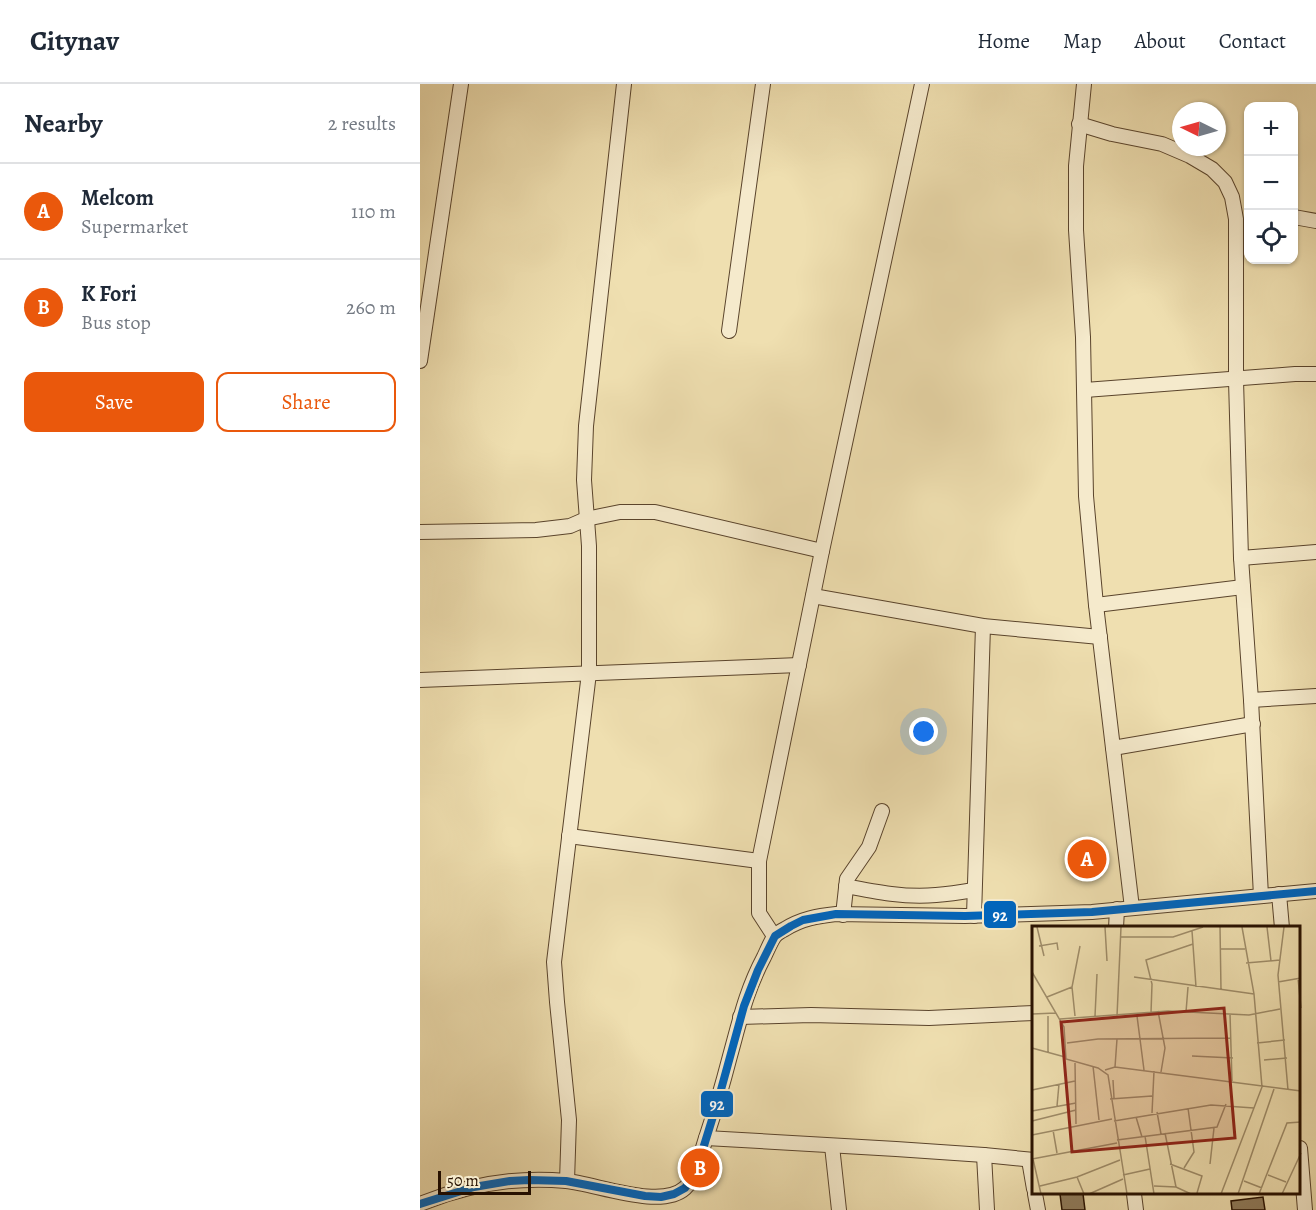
<!DOCTYPE html>
<html lang="en">
<head>
<meta charset="utf-8">
<style>
  :root { --surface:#fff; --page:#f2f2f3; --text:#1f2937; --muted:#747a83; --line:#e0e1e3; --accent:#ea580c }
  body { margin:0; font-family:Alegreya,serif; background:var(--page); color:var(--text) }
  .controls { position:absolute; right:18px; top:18px; display:grid; overflow:hidden; border-radius:12px; box-shadow:0 2px 4px #0004 }
  .controls button { width:54px; height:54px; display:grid; place-items:center; padding:0; border:0; border-bottom:2px solid var(--line); background:var(--surface); color:var(--text); font:30px sans-serif }
  .compass { position:absolute; left:752px; top:18px; width:54px; height:54px; border-radius:50%; background:var(--surface); box-shadow:0 2px 4px #0004; rotate:275deg }
  .scale { position:absolute; left:18px; bottom:15px; width:93px; box-sizing:border-box; padding-left:6px; border:3px solid #281100; border-top:0; font-size:16px; line-height:21px; white-space:nowrap; color:#281100; -webkit-text-stroke:4px #f5eacc; paint-order:stroke }
  .you { position:absolute; left:504px; top:648px; width:21px; height:21px; margin:-15px; border:4px solid #fff; border-radius:50%; background:#1a73e8; box-shadow:0 0 0 9px #1a73e833 }
  .badge { display:grid; place-items:center; width:39px; height:39px; border-radius:50%; background:var(--accent); color:#fff; font-size:20px; font-weight:700 }
  .pin { position:absolute; translate:-50% -50%; border:3px solid #fff; box-shadow:0 2px 6px #0006 }
  .list { margin:0; padding:0; list-style:none }
  h2 { display:flex; justify-content:space-between; align-items:center; height:78px; margin:0; padding:0 24px; font-size:26px }
  h2 small { font-size:20px; font-weight:400; color:var(--muted) }
  .list li { display:grid; grid-template-columns:39px 1fr auto; gap:18px; align-items:center; box-sizing:border-box; height:96px; padding:0 24px; border-top:2px solid var(--line) }
  .list b { display:block; font-size:22px; white-space:nowrap }
  .list p { margin:0; font-size:20px; white-space:nowrap; color:var(--muted) }
  .list em { font-size:20px; font-style:normal; color:var(--muted) }
  .actions { display:flex; gap:12px; padding:18px 24px }
  .actions a { flex:1; padding:14px 0; border:2px solid var(--accent); border-radius:12px; text-align:center; font-size:21px; color:var(--accent) }
  .actions .main { background:var(--accent); color:#fff }
  .icon { flex:none; width:33px; height:33px; fill:none; stroke:currentColor; stroke-width:2; stroke-linecap:round; stroke-linejoin:round }
  .map { position:relative; flex:none; width:896px; height:1126px; overflow:hidden }
  header { display:flex; align-items:center; gap:36px; box-sizing:border-box; height:84px; padding:0 30px; background:var(--surface); border-bottom:2px solid var(--line) }
  header strong { font-size:28px }
  nav { display:flex; gap:33px; margin-inline-start:auto; font-size:21px }
  main { display:flex }
  aside { flex:1; background:var(--surface) }
  .map>svg:first-child { display:block }
  .building { fill:#8f7c5c; stroke:#281100; stroke-width:1.5 }
  .lines { fill:none; stroke-linecap:round; stroke-linejoin:round }
  .minor-casing { stroke:#5a442c; stroke-width:16 }
  .minor { stroke:#f5eacc; stroke-width:14 }
  .bus-1-casing { stroke:#f5eacc; stroke-width:12 }
  .bus-1 { stroke:#0065bd; stroke-width:8 }
  .inset-road { fill:none; stroke:#9f8d6a; stroke-width:1.5 }
  .view { fill:#8f2418; fill-opacity:0.15; stroke:#8f2418; stroke-width:3 }
  .inset-edge { fill:none; stroke:#281100; stroke-width:3 }
  .line-badge { stroke:#f5eacc; stroke-width:2 }
  .badge-label { font-size:16px; text-anchor:middle; font-weight:bold; fill:#fff }
</style>
</head>
<body>
<header>
<strong>Citynav</strong>
<nav><a>Home</a><a>Map</a><a>About</a><a>Contact</a></nav>
</header>
<main>
<aside>
<h2>Nearby<small>2 results</small></h2>
<ul class="list">
<li><span class="badge">A</span><div><b>Melcom</b><p>Supermarket</p></div><em>110 m</em></li>
<li><span class="badge">B</span><div><b>K Fori</b><p>Bus stop</p></div><em>260 m</em></li>
</ul>
<div class="actions"><a class="main">Save</a><a>Share</a></div>
</aside>
<div class="map">
<svg width="896" height="1126" viewBox="0 0 896 1126">
  <rect width="100%" height="100%" fill="#efdfb0"/>
  <filter id="stains"><feTurbulence type="fractalNoise" baseFrequency=".00333" numOctaves="4"/><feColorMatrix values="0 0 0 0 .2 0 0 0 0 .09 0 0 0 0 .02 0 0 0 .5 -.17"/></filter>
  <radialGradient id="worn" r=".72"><stop offset=".6" stop-color="#630" stop-opacity="0"/><stop offset="1" stop-color="#630" stop-opacity=".3"/></radialGradient>
  <!-- building -->
  <g class="building">
    <path d="M640,1110H663L665,1126H642Z"/>
    <path d="M843,1113L845,1126H812L811,1117Z"/>
  </g>
  <g class="lines">
    <!-- minor casing -->
    <g class="minor-casing">
      <g id="minor">
        <path d="M664,0L656,82V146L663,253L666,412L676,521L712,824"/>
        <path d="M659,40L692,50L742,60L770,72L792,85L805,98L812,113L816,135V296L821,474L831,616L841,812"/>
        <path d="M874,133L896,137"/>
        <path d="M309,247L343,0"/>
        <path d="M0,277L41,0"/>
        <path d="M665,306L875,290H896"/>
        <path d="M0,448L116,446L150,442L166,435L200,428H235L402,467"/>
        <path d="M821,474L896,468"/>
        <path d="M393,512L563,542L680,553"/>
        <path d="M676,521L823,503"/>
        <path d="M0,596L379,581"/>
        <path d="M831,616L896,612"/>
        <path d="M693,664L833,640"/>
        <path d="M149,752L339,777"/>
        <path d="M426,802C456,808 486,814 516,811C529,810 542,808 554,806"/>
        <path d="M859,810L862,844"/>
        <path d="M423,831L427,795L449,763L462,727"/>
        <path d="M554,832L563,542"/>
        <path d="M696,844L697,825"/>
        <path d="M354,852L339,829V777L402,467L502,0"/>
        <path d="M320,933L391,931L509,934L614,929"/>
        <path d="M286,1054L476,1065L564,1071L614,1076"/>
        <path d="M412,1062L419,1126"/>
        <path d="M880,1064L885,1126"/>
        <path d="M564,1071L567,1126"/>
        <path d="M609,1076L614,1105"/>
        <path d="M147,1097L149,1036L137,918L134,878L169,589V462L164,396L166,342L204,0"/>
        <path d="M615,1110L618,1126"/>
        <path d="M714,1110L716,1126"/>
        <path d="M0,1120C47,1101 96,1092 146,1097C177,1100 241,1126 265,1104C276,1094 281,1069 286,1054C295,1027 303,999 310,972C320,936 326,907 344,873C347,867 350,859 354,853C356,850 361,847 365,845C381,835 397,832 416,830L545,832L672,828L896,807"/>
      </g>
    </g>
    <!-- minor -->
    <use href="#minor" class="minor"/>
    <!-- bus-1 casing -->
    <g class="bus-1-casing">
      <path id="bus-1" d="M0,1120L54,1103L90,1097L109,1096L146,1097L225,1112L241,1113L254,1110L265,1104L272,1094L278,1081L299,1013L324,922L338,886L355,852L371,842L383,836L416,830L545,832L672,828L896,807"/>
    </g>
    <!-- bus-1 -->
    <use href="#bus-1" class="bus-1"/>
  </g>
  <!-- overview -->
  <g transform="translate(612 842)">
    <rect width="268" height="268" fill="#efdfb0"/>
    <path class="inset-road" d="M5,1L12,30M73,1L75,35M188,1L189,64M235,1L239,35M252,1L246,49L256,164M160,5L164,61M89,11H141L171,1M7,20L25,17L26,24M188,23H213M214,37L248,34M0,46L32,101L34,133L66,142L76,149L95,268M102,51L222,68M266,52L269,82M246,56L269,52M15,71L40,61M126,85L133,122L129,146M154,86L156,61M119,87L120,58L114,34L161,18M0,88L24,87M198,88L200,155M16,90V127M43,90L40,61L48,20M63,90L65,48M85,90L89,1M105,90L112,144M28,93L136,85L217,89L248,83M35,117L66,113L198,112M225,117L253,114M0,122L33,131M160,130L201,132M232,134L255,132M43,137L44,198M61,140L67,194M83,141L85,113M73,144L83,141L269,165M81,154L82,172M0,164L43,155M78,173L120,170M25,180L27,158M0,185L44,177M125,186L129,208M120,187L122,145M104,191L110,211M0,195L44,184M82,195L179,179L222,182M21,204L25,227M133,207L144,261M0,209L80,193M113,210L122,268M85,214L185,201L194,178M0,233L85,217M1,233L9,268M138,238L170,250L165,267M178,238L182,202M152,242L162,226L156,182M91,249L118,243M236,249L254,256M45,251L52,268M212,255L230,262M8,260L45,251L88,234M122,260L144,261L159,268M57,268L91,253M189,268L230,161L222,68L210,1M206,268L242,163M227,268L255,197L269,196M250,268L269,227"/>
    <path class="view" d="M192,82L203,212L40,226L29,96Z"/>
    <rect width="268" height="268" class="inset-edge"/>
  </g>
  <g class="line-badge">
    <rect x="563" y="816" width="34" height="29" rx="6" fill="#0065bd"/>
    <rect x="280" y="1006" width="34" height="28" rx="6" fill="#0065bd"/>
  </g>
  <g class="badge-label">
    <text x="580" y="837">92</text>
    <text x="297" y="1026">92</text>
  </g>
  <rect width="100%" height="100%" filter="url(#stains)"/>
  <rect width="100%" height="100%" fill="url(#worn)"/>
</svg>
<div class="controls">
<button>+</button>
<button>−</button>
<button><svg class="icon" aria-label="locate" viewBox="0 0 24 24"><circle cx="12" cy="12" r="6"/><path d="M12 2v4M12 18v4M2 12h4M18 12h4"/></svg></button>
</div>
<svg class="compass" viewBox="-18 -18 36 36"><path d="M0-13l5 13h-10z" fill="#e53935"/><path d="M0 13l5-13h-10z" fill="#747a83"/></svg>
<div class="scale">50 m</div>
<div class="you"></div>
<div class="pin badge" style="left:667px;top:775px">A</div>
<div class="pin badge" style="left:280px;top:1084px">B</div>
</div>
</main>
</body>
</html>
